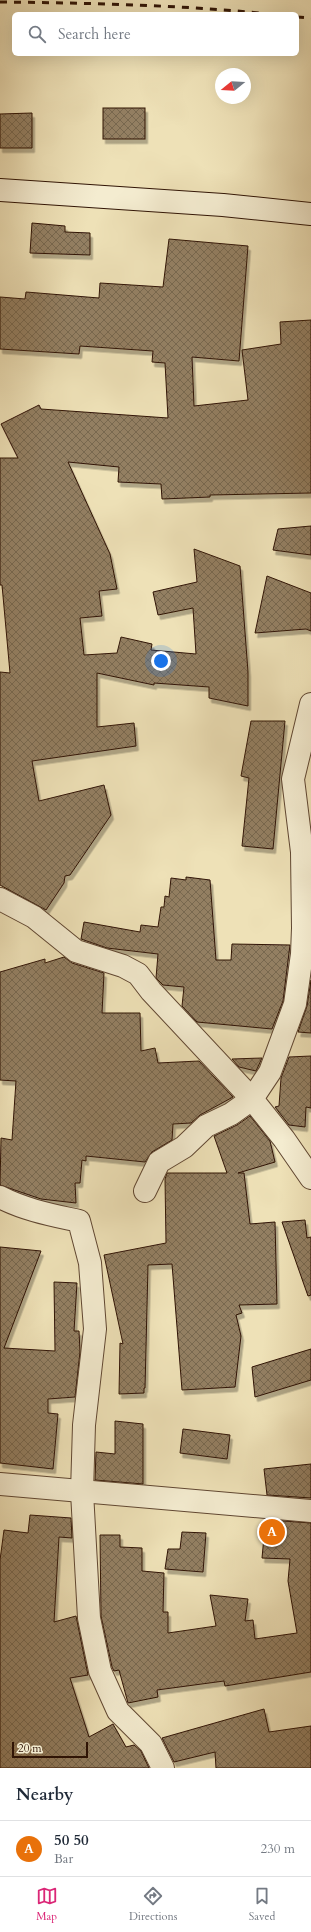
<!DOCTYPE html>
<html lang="en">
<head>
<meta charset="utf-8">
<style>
  :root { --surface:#fff; --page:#f2f2f3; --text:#1f2937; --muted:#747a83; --line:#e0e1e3; --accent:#db2777 }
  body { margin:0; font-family:Cardo,serif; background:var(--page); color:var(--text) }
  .compass { position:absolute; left:215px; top:68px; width:36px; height:36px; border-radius:50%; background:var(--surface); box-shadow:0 4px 16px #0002; rotate:252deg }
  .scale { position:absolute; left:12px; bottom:10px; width:76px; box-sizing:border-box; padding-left:4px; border:2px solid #301405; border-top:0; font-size:11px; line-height:14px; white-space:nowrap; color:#301405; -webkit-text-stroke:3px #f4ecd0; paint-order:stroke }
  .you { position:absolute; left:161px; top:661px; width:14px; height:14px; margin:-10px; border:3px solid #fff; border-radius:50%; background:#1a73e8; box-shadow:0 0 0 6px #1a73e833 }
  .badge { display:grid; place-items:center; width:26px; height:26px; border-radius:50%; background:var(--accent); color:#fff; font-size:13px; font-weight:700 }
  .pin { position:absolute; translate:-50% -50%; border:2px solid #fff; box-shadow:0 1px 4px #0006 }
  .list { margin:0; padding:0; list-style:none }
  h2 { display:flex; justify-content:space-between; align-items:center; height:52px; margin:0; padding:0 16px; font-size:17px }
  h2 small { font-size:13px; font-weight:400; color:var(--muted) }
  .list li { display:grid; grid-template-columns:26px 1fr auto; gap:12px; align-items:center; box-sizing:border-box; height:56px; padding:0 16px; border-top:1px solid var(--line) }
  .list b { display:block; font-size:15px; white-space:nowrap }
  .list p { margin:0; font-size:13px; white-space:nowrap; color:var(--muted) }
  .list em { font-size:13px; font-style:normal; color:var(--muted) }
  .icon { flex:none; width:22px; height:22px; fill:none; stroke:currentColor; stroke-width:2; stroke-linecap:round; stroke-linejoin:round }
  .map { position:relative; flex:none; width:311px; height:1768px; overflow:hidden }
  .search { position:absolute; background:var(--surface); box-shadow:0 4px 16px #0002; left:12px; right:12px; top:12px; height:44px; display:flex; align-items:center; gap:10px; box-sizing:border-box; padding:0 14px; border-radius:6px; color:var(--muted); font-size:15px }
  .sheet { height:108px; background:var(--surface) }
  nav { display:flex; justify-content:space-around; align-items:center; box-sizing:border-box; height:56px; border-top:1px solid var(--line); background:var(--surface); font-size:11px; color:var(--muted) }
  nav a { display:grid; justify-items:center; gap:2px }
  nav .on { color:var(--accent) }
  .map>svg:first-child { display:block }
  .building { fill:url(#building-cross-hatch); stroke:#301405; filter:url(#shadow) }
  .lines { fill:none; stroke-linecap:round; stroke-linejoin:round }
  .street-casing { stroke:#604732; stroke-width:24 }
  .secondary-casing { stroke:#301405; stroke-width:24 }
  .street { stroke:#f4ecd0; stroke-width:22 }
  .secondary { stroke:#f4ecd0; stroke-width:22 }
  .rail { stroke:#301405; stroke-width:3; stroke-dasharray:7 7; stroke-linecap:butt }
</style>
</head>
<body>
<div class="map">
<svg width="311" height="1768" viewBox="0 0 311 1768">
  <defs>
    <pattern id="building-cross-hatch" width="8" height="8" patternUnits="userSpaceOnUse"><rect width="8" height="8" fill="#937f62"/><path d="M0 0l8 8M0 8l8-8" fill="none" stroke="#78674f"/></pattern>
    <filter id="shadow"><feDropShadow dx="2.5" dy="4.5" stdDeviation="0" flood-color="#0004"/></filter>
  </defs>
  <rect width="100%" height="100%" fill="#eee1b7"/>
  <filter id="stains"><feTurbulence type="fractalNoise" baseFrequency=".005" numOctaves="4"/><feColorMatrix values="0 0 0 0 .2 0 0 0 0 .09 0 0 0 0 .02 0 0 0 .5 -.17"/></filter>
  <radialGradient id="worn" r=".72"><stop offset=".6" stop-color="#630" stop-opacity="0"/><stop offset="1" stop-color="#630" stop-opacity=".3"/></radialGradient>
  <!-- building -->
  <g class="building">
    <rect x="103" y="108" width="42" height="31"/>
    <path d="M32,113V148H0V114Z"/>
    <path d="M32,223L65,226V232L90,233V255L30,253Z"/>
    <path d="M169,239L248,246L239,361L192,357L194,406L248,400L242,350L281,344L280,322L311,320V493L210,495V497L162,499L161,484L118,482L119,467L68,462L110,554L117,589L99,591L102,616L80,618L84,655L117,653L121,637L152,644L151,650L196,654L193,608L158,615L153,592L197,582L194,549L240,566L248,672V706L209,698V687L154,683V685L97,673V727L134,723L136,746L32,761L39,801L104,785L111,815L70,875L65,876L64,883L46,910L0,885V672L10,673L2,585H0V458H18L1,424L39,405L41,409L168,418L165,363L152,362L153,351L80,346L79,354L0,349V297L25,299L26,292L99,298L100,283L163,287Z"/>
    <path d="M311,526V555L273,550L278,529Z"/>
    <path d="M267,576L311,593V631L306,629L255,633Z"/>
    <path d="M251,721H285L273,849L242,846L249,778L241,776Z"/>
    <path d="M186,877L210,880L216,960H231L232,944L290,945L283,1001L272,1029L197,1022L182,1006L184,987L163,985L156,978L158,954L107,948L81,939L84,922L140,932L141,925L158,927L161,907H164L165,896L169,897L171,878L186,880Z"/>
    <path d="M64,957L72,963L104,973L102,1013H140L141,1051L155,1048L158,1063L199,1061L233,1097L200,1115L191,1123L173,1124L172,1140L152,1152L145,1162L86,1156V1161L82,1160L80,1183H75L76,1203L41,1199L0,1185L1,1138L12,1140L16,1081L0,1080V972L45,959V963Z"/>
    <path d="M311,980V1033L298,1032L307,1006Z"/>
    <path d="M311,1056V1108L306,1107L305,1127L289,1125L275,1107L279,1106L281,1078L289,1057Z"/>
    <path d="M262,1058L256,1071L239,1067L232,1059Z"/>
    <path d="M250,1116L270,1141L275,1162L238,1173H244L250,1224L275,1222L277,1304L239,1305L242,1313L236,1315L241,1336L235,1387L182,1390L172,1264L148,1265L145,1388H144V1393L119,1394L120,1343L123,1344L104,1255L166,1243L165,1179L167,1173H227L214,1136L237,1125Z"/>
    <path d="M305,1220L307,1238L311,1237V1295L308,1296L282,1222Z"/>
    <path d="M0,1247L41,1251L4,1348L55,1351L54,1282L77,1283L74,1331H79L80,1352L75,1397L48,1399V1413L58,1414L53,1469L0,1463Z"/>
    <path d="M311,1349V1380L255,1397L252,1367Z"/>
    <path d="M115,1421L143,1424V1484L95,1480L96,1452L115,1454Z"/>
    <path d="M183,1429L230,1435L227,1459L180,1453Z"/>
    <path d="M311,1464V1498L267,1495L264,1469Z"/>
    <path d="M30,1515L71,1518L72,1538L59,1537L54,1622L76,1616L88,1675L70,1678L89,1737L113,1724L126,1747L134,1745L141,1751L149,1768H0V1560L4,1530L28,1533Z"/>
    <path d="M270,1520L311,1523V1672L225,1686L224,1681L157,1690L158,1697L128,1703L119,1670L114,1671L112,1667L101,1616L100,1535H120V1547L142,1548V1571L164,1573L163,1612H168V1633L216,1626L210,1595L248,1599L245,1621L253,1620L255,1639L297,1633L288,1581L290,1559L262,1558L265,1526L271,1527Z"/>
    <path d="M182,1532L206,1533L203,1572L165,1569L168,1549H180Z"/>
    <path d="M264,1709L269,1732L311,1726V1768H216L215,1752L174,1762L162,1738Z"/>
  </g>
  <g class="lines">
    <!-- street casing -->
    <g class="street-casing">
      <g id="street">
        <path d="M0,899L34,917L76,951L123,966L138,974L151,991L252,1099L284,1139L311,1178"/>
        <path d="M145,1191L159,1162L184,1147L206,1126L231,1114L252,1099L270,1072L295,1004L302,954L303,928L302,852L293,779L311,704"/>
        <path d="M0,1197C25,1210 52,1215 79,1221L90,1263L95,1329L84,1425L82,1492L89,1618L100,1671L118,1711L151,1744L163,1768"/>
        <path d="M0,1484L311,1511"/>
      </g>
    </g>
    <!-- secondary casing -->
    <g class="secondary-casing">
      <path id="secondary" d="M0,190L223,205L311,214"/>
    </g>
    <!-- street -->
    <use href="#street" class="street"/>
    <!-- secondary -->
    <use href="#secondary" class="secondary"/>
    <!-- rail -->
    <g class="rail">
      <path d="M0,2C90,3 180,5 270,14"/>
      <path d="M297,17L311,18"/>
    </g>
  </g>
  <rect width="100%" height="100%" filter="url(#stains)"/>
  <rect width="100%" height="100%" fill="url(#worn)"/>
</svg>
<svg class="compass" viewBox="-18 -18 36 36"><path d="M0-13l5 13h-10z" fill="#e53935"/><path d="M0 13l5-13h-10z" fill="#747a83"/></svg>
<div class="scale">20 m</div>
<div class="you"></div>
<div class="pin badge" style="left:272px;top:1532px;background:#e8710a">A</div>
<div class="search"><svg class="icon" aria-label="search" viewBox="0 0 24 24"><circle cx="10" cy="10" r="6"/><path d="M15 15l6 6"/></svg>Search here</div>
</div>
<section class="sheet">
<h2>Nearby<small></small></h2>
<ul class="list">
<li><span class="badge" style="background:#e8710a">A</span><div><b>50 50</b><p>Bar</p></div><em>230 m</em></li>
</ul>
</section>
<nav>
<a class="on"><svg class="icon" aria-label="map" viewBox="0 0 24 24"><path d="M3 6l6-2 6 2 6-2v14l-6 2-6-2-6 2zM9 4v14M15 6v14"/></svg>Map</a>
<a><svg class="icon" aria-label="directions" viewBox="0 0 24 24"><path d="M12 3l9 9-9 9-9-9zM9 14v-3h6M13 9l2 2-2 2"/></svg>Directions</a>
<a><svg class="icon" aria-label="saved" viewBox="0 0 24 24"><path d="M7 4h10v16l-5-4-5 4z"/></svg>Saved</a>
</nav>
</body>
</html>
